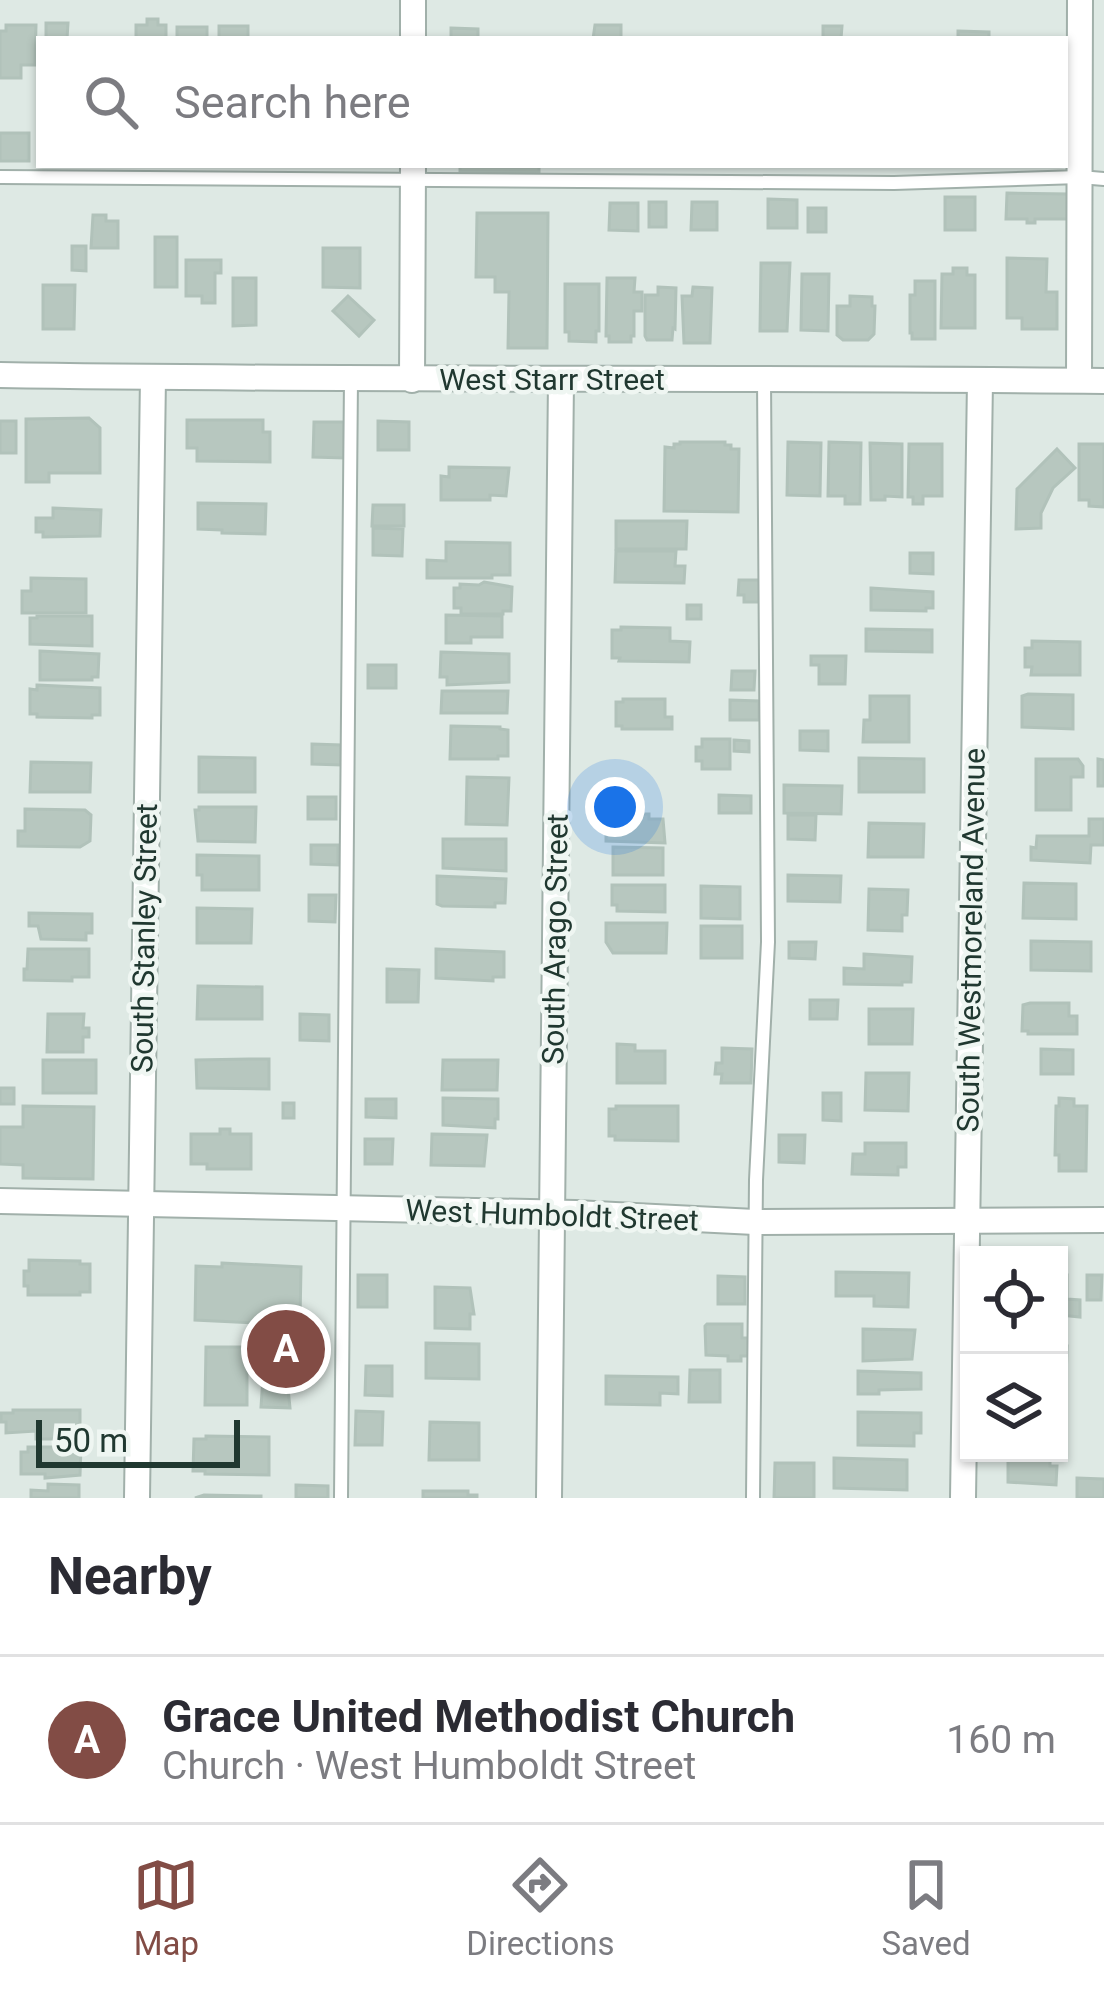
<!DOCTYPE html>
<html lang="en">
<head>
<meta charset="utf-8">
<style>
  :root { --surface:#fff; --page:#f2f2f3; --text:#2b2b33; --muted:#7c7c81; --line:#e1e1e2; --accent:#824c45 }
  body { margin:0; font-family:Roboto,sans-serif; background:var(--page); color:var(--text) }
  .controls { position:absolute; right:36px; bottom:36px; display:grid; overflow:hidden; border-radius:0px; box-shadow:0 3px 9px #0004 }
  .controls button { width:108px; height:108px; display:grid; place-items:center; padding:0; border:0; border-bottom:3px solid var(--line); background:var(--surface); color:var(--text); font:60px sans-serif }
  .scale { position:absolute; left:36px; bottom:30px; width:204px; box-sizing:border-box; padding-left:12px; border:6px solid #203830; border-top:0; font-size:33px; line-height:42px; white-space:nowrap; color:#203830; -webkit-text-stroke:9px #eff6f2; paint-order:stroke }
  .you { position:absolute; left:615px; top:807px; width:42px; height:42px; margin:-30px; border:9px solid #fff; border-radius:50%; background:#1a73e8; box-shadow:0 0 0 18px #1a73e833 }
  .badge { display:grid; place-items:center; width:78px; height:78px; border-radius:50%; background:var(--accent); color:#fff; font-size:39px; font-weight:700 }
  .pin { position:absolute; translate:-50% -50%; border:6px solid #fff; box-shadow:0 3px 12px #0006 }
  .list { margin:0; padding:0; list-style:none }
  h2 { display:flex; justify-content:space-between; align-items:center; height:156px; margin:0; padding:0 48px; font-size:51px }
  h2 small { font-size:39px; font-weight:400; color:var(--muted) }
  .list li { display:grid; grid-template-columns:78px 1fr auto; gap:36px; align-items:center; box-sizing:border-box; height:168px; padding:0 48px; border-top:3px solid var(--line) }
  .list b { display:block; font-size:45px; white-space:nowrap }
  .list p { margin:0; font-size:39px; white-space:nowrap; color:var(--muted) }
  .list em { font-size:39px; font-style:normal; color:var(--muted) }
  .icon { flex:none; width:66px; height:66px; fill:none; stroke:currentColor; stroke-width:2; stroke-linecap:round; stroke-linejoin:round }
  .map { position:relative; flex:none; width:1104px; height:1498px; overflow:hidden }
  .search { position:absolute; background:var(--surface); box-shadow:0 3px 9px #0004; left:36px; right:36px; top:36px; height:132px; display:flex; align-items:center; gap:30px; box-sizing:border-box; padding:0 42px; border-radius:0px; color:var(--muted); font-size:45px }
  .sheet { height:324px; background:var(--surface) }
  nav { display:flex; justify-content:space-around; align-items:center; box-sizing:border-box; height:168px; border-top:3px solid var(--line); background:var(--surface); font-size:33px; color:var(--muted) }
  nav a { display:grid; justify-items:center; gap:6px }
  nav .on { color:var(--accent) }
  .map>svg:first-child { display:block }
  .building { fill:#b7c7bf; stroke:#b1c2ba; stroke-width:3 }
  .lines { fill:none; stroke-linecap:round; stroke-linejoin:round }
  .service-casing { stroke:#a1b0aa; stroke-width:16 }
  .minor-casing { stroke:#a1b0aa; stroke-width:28 }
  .service { stroke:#fff; stroke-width:12 }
  .minor { stroke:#fff; stroke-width:24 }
  .labels { text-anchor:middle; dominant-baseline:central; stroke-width:9; stroke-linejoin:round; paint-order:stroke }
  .street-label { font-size:30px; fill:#203830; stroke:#eff6f2 }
</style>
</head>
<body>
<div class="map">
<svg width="1104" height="1498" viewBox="0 0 1104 1498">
  <rect width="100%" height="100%" fill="#dee9e4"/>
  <!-- building -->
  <g class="building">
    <path d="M147,19H158V25H166V39H136V25H147Z"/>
    <path d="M46,23H68L67,39H46Z"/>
    <path d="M6,25H36L35,65H21V78H0V31H6Z"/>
    <path d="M595,25H621V39H593Z"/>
    <rect x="219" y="26" width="29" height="13"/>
    <path d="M823,26H842L841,39H823Z"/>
    <rect x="177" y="27" width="30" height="12"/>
    <path d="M451,28L478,29V38L498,39H451Z"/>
    <path d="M958,31L989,32V39H958Z"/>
    <rect x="0" y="133" width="29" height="28"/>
    <path d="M460,165H539V172L460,171Z"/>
    <path d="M1007,193L1068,194V219H1035V223H1027V219H1006Z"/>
    <rect x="945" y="197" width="30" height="33"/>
    <path d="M768,199L797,200V228H768Z"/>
    <rect x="649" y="202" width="17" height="25"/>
    <path d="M692,202H717V230H691Z"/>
    <path d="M610,203H638V231L609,230Z"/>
    <rect x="808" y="208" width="18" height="24"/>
    <path d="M477,213H548L547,348H508L509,292H495V277H476Z"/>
    <path d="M93,215H106V221H118V248H91Z"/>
    <rect x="155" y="237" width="22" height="50"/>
    <path d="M72,246H86V271L72,270Z"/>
    <path d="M323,248H360V288L323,287Z"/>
    <path d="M1007,258L1047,259L1046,292H1057V329H1022V318H1007Z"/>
    <path d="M186,260H221V273H215V303H202V296H186Z"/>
    <path d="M761,263H790L787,331H760Z"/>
    <path d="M953,268H967V275H975V328H941L942,274H953Z"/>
    <path d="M802,274H829L828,331L801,330Z"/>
    <path d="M233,278H256V325L233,326Z"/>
    <path d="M607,278H635L634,292H642V311H634V336H631V342H609V336H606Z"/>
    <path d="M915,281H935V339H912V333H910V295H915Z"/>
    <path d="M565,284H599V331H596V342L569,341V332H565Z"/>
    <path d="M43,285H75L74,329H43Z"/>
    <path d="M658,287L676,288L675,329L673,328L672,340H647L645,336V295H658Z"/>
    <path d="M693,287L712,288L710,343H684L682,296H692Z"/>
    <path d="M348,296L374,320L359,336L333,311Z"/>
    <path d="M850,296L872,297V306H875L874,334L868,340H843L837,335V306H850Z"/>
    <path d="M89,418L100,428V473H49V482H26V419Z"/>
    <path d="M187,420H263V432H270V462L197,461V448H187Z"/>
    <rect x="0" y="421" width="16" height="32"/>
    <path d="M378,421L409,422V450H378Z"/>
    <path d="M314,422H344V458L313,457Z"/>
    <path d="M680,442H725V445H731V449H739L738,512L664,511L665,447L674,448V444H680Z"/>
    <path d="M788,442L821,443L820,496L787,495Z"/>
    <path d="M829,442L861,443L860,504H845V496H828Z"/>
    <path d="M870,443L902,444V497L885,496V500H871Z"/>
    <path d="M909,444H942V496H923V504H913V497H908Z"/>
    <path d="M1079,444H1104V507L1089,506V500H1079Z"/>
    <path d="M1057,449L1075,468L1053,488L1041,513V528L1016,529L1017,489Z"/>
    <path d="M449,467L509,468L506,496L490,495V500H441V476L449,477Z"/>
    <path d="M198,503L266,504L265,534L222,533V530L198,529Z"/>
    <path d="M373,505H404V526H372Z"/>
    <path d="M53,508L101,510L100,536L43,537V532H36V518H53Z"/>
    <path d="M616,521H687L686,549H616Z"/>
    <path d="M373,528L403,529L402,556L373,555Z"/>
    <path d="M446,542L510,543V575H492V578H427V560L446,561Z"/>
    <path d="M616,551H676L675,566H685L684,583L615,582Z"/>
    <path d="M910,553H933V574L910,573Z"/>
    <path d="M31,578L86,579V613H22V591H31Z"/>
    <path d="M739,580H763V602H744V595H738Z"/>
    <path d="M484,582L512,587L511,611H503V614H461V608H454V588H460V584L479,585Z"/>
    <path d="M871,588L933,592V608H926V611L871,610Z"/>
    <rect x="687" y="605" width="14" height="14"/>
    <path d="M446,615L502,616V637H471V643H446Z"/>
    <path d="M37,616H92V646L30,644V618H37Z"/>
    <path d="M621,627L670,628V641L690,642L689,662L619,661L620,658H612V630H621Z"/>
    <path d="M866,629L932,630V652L866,651Z"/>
    <path d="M1032,641L1080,642V675H1031L1032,667H1025V648H1032Z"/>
    <path d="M40,651L99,654L98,677H92V680H40Z"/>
    <path d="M441,652L509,654V682L447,685V677H440Z"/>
    <path d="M811,656H846L845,684H819V665H811Z"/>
    <rect x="368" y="665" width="28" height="23"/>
    <path d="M732,671H755L754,690H731Z"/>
    <path d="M37,685L100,688V715H92V718L37,717V714H30V689L37,690Z"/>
    <path d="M442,691H508L507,713H441Z"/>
    <path d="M1028,694L1073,695V729L1022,727V696Z"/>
    <path d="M870,696H909V742H863L864,720H870Z"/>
    <path d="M623,699H665V717H672V729H622V726H616V702H623Z"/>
    <path d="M730,700L759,701V720H730Z"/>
    <path d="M451,726L500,727V729L508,730V756H498V759H450Z"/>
    <path d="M800,731H828V751L800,750Z"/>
    <path d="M702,739H730V769H702V761H696V747H702Z"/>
    <path d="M734,740L749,741V752L734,751Z"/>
    <path d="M312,744L341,745V765L312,764Z"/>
    <path d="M199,757L255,758V792H199Z"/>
    <path d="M859,758L924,759V792H859Z"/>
    <path d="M1036,759H1078L1083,766V777H1071V810H1036Z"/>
    <path d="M1098,759L1104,760V786H1098Z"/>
    <path d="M31,762L91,763L90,792H30Z"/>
    <path d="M467,777L509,778L507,825L466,824Z"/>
    <path d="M784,785L842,786L841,814L784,813Z"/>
    <path d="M719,795L751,796V813H719Z"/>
    <rect x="308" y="797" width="28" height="22"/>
    <path d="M199,807H256L255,842L198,841L195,810H199Z"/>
    <path d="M25,809L85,810L91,815L90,841L80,847L18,846V831H25Z"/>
    <path d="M613,814H649V819H663L665,843L606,841V829H613Z"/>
    <path d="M788,815H816L815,840L788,839Z"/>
    <path d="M1089,819H1104V845H1091L1090,863L1031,860V847L1036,848L1037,836H1089Z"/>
    <path d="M869,823L924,824L923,857H868Z"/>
    <path d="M443,839H506V871L443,868Z"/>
    <path d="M311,845H338V865L311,864Z"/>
    <path d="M613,847L663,848V875H613Z"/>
    <path d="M197,855L259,856V890H202V875H197Z"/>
    <path d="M788,875L841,876L840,902L788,901Z"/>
    <path d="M437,876L506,879L505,903H495V907L442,906L437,904Z"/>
    <path d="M1024,883L1076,884V919L1023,918Z"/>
    <path d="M612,885H665V912L617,911V905H612Z"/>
    <path d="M701,886L740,887V919L701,918Z"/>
    <path d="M869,889L908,890L907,915H902V931L868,930Z"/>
    <path d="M309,895H336L335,922L309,921Z"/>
    <path d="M197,908L252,909L251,943H197Z"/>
    <path d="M29,913L92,914V933H86V940L41,939L38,926H29Z"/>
    <path d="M606,923H667L666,953H613L606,942Z"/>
    <rect x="701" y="926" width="41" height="32"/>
    <path d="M1031,941L1091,942V971L1031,970Z"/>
    <path d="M789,942H816L815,959L789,958Z"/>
    <path d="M28,949H89V977H72V981L24,980V969H27Z"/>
    <path d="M436,949L504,952V977H493V981L436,978Z"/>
    <path d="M864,954L912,957L911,982H902V985L844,984V968L864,969Z"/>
    <path d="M387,969L419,970L418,1002H387Z"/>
    <path d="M198,986L262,987V1019H197Z"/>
    <path d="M810,1000H838L837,1019H810Z"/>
    <path d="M1030,1003H1069V1016H1077V1034H1028V1031H1022L1023,1005Z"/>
    <path d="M869,1009H913L912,1044H869Z"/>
    <path d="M48,1014H84L83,1028H89V1037H83V1052H47Z"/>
    <path d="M300,1014L329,1015V1041L300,1040Z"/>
    <path d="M617,1044L635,1045V1051H665V1083H617Z"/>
    <path d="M722,1048L752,1049L751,1083H721L722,1074H715L716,1063H722Z"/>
    <path d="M1041,1049L1073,1050V1074H1041Z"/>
    <path d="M249,1059H269V1089L197,1088L196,1060Z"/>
    <rect x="43" y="1060" width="53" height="33"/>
    <path d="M443,1060H498L497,1090H442Z"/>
    <path d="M866,1073H909L908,1111L865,1110Z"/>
    <rect x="0" y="1088" width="14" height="16"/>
    <path d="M823,1093H841V1121L823,1120Z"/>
    <path d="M443,1098L498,1099V1119H495V1128L443,1125Z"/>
    <path d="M1059,1098L1074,1099V1106H1087L1086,1171H1059V1155H1055L1056,1106H1059Z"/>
    <path d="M366,1099H396V1118L366,1117Z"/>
    <rect x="283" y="1103" width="11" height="15"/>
    <path d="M23,1106L94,1107L93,1179L23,1178V1165L0,1164V1127H23Z"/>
    <path d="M616,1106H678V1141L615,1140V1136H609V1109H616Z"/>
    <path d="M220,1129H230V1134H251V1169H207V1164H191V1134H220Z"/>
    <path d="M432,1134L487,1135L484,1166L431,1165Z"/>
    <path d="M779,1135H805L804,1163L779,1162Z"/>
    <path d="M365,1139H393L392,1164H365Z"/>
    <path d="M865,1143H906V1167H898V1175L852,1174L853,1154H865Z"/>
    <path d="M29,1260L80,1261V1264H90V1292H80V1295H28V1286H24V1271H29Z"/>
    <path d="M222,1263L301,1267L300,1321H274V1324L195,1320L196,1266L222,1267Z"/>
    <path d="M836,1272L909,1273L908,1307L874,1306V1296H836Z"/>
    <rect x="358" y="1275" width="29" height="32"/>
    <path d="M1059,1275H1067V1299L1080,1300V1317L1059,1315Z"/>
    <path d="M1087,1275H1102L1101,1300H1087Z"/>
    <path d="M718,1276L745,1277V1304H718Z"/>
    <path d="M435,1287L470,1288L474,1314H470V1329L435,1328Z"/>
    <path d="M707,1324H742V1338H750L749,1356H741V1361H728V1356L706,1355L705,1326Z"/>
    <path d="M863,1329L915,1330L912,1359L863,1361Z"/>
    <path d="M426,1343L479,1344V1379L426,1378Z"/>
    <path d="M1059,1346H1067L1066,1383H1059Z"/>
    <path d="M206,1347H247V1405H205Z"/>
    <path d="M366,1366H392V1396L365,1395Z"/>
    <path d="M690,1370H720V1402H689Z"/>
    <path d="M858,1371L921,1373V1389L879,1390V1394H858Z"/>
    <path d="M606,1376L678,1377V1394L660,1393V1405L606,1404Z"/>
    <path d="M263,1377L287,1378L290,1408L261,1407Z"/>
    <path d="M13,1410H80V1439H36V1431L6,1433V1422H1V1413H13Z"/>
    <path d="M356,1411L383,1412L382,1445H355Z"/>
    <path d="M858,1412L921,1413V1433H914V1446L858,1445Z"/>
    <path d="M430,1422L479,1423V1460H429Z"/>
    <path d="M206,1436L269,1437V1475L205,1474V1471H193L194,1439H206Z"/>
    <path d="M28,1447H81L80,1475L45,1478V1474H21V1452H28Z"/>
    <path d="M1015,1456H1050V1466H1057L1056,1485L1008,1482V1458Z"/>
    <path d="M834,1458L907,1460V1490L834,1488Z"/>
    <path d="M775,1463H814V1498H774Z"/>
    <path d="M1077,1478L1104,1479V1498H1077Z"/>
    <path d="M48,1484L79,1485V1498H31V1490L48,1491Z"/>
    <path d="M296,1485L328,1486V1498H296Z"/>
    <path d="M423,1491H468V1495H477V1498H423Z"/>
    <path d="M204,1495L261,1496V1498H195Z"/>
  </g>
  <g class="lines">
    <!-- service casing -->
    <g class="service-casing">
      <g id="service">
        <path d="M0,177L894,183L1080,177L1104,179"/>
        <path d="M341,1498L351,379"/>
        <path d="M753,1498L756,1180L768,942L764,379"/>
      </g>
    </g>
    <!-- minor casing -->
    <g class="minor-casing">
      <g id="minor">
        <path d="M413,39V0"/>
        <path d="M0,375C368,381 736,377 1104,381"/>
        <path d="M412,380L413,165"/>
        <path d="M1079,380L1080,0"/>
        <path d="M0,1201L575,1213L755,1222L1104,1220"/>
        <path d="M137,1498L153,377"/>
        <path d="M549,1498L561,380"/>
        <path d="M963,1498L980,381"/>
      </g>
    </g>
    <!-- service -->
    <use href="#service" class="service"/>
    <!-- minor -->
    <use href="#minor" class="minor"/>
  </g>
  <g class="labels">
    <!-- street labels -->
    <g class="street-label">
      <text x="552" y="379">West Starr Street</text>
      <text transform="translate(144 938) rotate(-89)">South Stanley Street</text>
      <text transform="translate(555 939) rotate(-89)">South Arago Street</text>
      <text transform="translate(971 940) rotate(-89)">South Westmoreland Avenue</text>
      <text transform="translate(552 1215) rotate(2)">West Humboldt Street</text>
    </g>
  </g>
</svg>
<div class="controls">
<button><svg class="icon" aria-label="locate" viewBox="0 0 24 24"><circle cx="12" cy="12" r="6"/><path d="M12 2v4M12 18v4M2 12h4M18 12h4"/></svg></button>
<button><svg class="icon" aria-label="layers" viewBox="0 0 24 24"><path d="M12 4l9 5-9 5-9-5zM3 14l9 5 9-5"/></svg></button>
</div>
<div class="scale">50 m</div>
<div class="you"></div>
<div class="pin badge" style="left:286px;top:1349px">A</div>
<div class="search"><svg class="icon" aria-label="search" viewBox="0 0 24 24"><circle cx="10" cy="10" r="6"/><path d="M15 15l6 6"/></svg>Search here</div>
</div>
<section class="sheet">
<h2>Nearby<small></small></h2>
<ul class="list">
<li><span class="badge">A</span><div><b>Grace United Methodist Church</b><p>Church · West Humboldt Street</p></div><em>160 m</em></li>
</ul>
</section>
<nav>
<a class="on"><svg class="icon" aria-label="map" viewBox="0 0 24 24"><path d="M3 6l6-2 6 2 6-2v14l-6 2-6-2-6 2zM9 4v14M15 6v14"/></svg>Map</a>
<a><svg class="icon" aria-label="directions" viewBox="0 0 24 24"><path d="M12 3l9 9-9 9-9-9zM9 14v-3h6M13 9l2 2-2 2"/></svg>Directions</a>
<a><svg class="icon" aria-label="saved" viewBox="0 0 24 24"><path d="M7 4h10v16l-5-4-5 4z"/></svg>Saved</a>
</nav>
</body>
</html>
